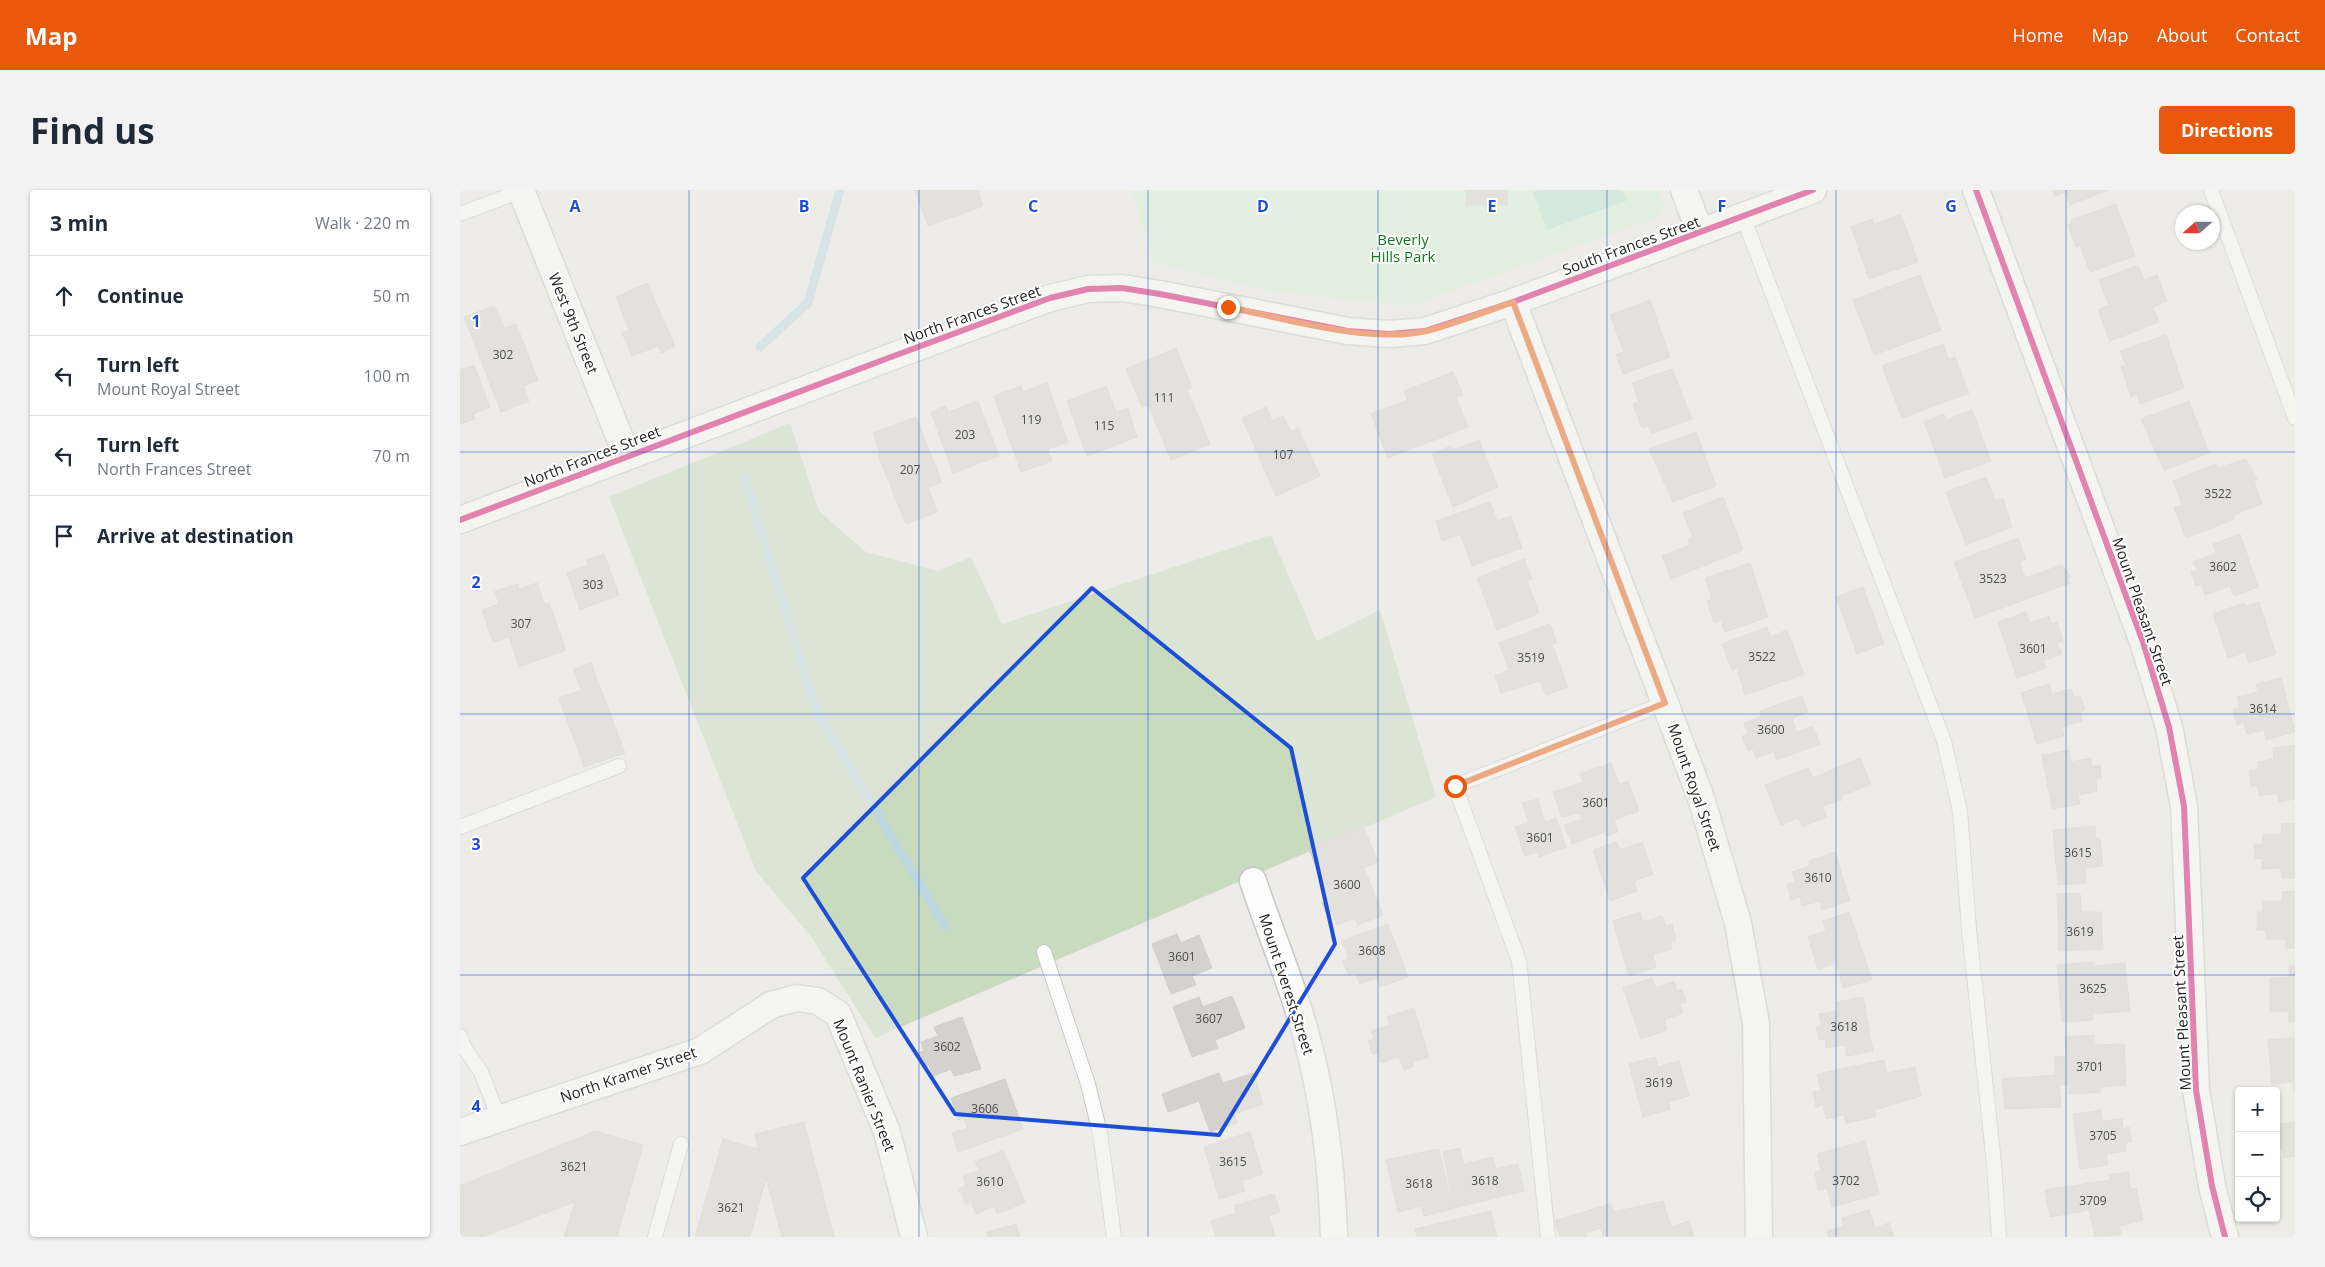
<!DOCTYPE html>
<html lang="en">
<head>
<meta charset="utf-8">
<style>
  :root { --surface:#fff; --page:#f2f2f3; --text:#1f2937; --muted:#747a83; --line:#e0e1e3; --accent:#ea580c }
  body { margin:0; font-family:"Open Sans",sans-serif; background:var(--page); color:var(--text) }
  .controls { position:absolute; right:15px; bottom:15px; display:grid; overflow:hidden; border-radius:5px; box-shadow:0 1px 4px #0004 }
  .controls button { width:45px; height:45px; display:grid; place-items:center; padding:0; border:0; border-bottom:1px solid var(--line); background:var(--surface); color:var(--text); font:25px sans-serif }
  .compass { position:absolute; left:1715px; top:15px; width:45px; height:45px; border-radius:50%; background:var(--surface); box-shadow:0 1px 4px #0004; rotate:249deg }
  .stop { position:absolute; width:15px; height:15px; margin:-11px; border:4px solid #ea580c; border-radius:50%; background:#fff }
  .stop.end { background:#ea580c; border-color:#fff; box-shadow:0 1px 5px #0008 }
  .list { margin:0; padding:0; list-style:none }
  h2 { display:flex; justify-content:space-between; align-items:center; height:65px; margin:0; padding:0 20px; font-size:21px }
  h2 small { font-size:16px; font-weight:400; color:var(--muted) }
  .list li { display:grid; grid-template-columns:32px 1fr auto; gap:15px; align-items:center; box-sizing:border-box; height:80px; padding:0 20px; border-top:1px solid var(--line) }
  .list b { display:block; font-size:19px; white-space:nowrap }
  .list p { margin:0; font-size:16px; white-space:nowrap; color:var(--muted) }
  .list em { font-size:16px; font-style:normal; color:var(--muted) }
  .icon { flex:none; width:28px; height:28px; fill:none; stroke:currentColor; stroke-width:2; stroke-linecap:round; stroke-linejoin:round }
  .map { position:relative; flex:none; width:1835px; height:1047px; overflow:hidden; border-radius:5px }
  header { display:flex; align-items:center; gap:30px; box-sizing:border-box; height:70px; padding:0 25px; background:var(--accent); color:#fff }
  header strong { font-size:24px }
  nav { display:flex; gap:28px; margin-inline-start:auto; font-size:18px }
  .intro { display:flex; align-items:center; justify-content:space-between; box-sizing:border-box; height:120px; padding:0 30px }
  h1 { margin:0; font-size:35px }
  .button { padding:12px 22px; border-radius:5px; background:var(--accent); color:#fff; font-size:18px; font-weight:700 }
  main { display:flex; gap:30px; padding:0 30px }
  aside { flex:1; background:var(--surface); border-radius:5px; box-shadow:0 1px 4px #0004 }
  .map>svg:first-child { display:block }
  .forest { fill:#c8dbbe }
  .park { fill:#d7f2d8 }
  .pitch { fill:#b5e3d1 }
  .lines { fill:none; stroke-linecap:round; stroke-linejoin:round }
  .stream { stroke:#bdd7df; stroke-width:9 }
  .building { fill:#d4d2cf; stroke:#d0ceca }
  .lane-casing { stroke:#c6c6c4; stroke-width:16 }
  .street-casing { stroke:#c6c6c4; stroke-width:29 }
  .lane { stroke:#fcfcfc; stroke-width:14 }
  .street { stroke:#fcfcfc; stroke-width:26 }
  .cycleway-casing { stroke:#fff; stroke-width:9 }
  .cycleway { stroke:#d6006c; stroke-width:6 }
  .route { stroke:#ea580c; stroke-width:6 }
  .marked { fill:none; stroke:#1d4ed8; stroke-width:4; stroke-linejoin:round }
  .grid { fill:none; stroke:#1d4ed8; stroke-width:1; stroke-opacity:0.55 }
  .labels { text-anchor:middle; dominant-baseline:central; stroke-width:4; stroke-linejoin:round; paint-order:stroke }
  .number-label { font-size:12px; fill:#4c4c4b }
  .park-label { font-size:15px; fill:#107a1d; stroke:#fff }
  .street-label { font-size:15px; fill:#1f1f1f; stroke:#fff }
  .grid-label { font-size:16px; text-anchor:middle; font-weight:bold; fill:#1d4ed8; stroke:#fff; stroke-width:4; stroke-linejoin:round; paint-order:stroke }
</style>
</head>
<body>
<header>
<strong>Map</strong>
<nav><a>Home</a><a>Map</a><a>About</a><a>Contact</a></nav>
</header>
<div class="intro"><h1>Find us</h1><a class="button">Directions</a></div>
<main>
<aside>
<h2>3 min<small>Walk · 220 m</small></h2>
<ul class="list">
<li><svg class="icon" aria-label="ahead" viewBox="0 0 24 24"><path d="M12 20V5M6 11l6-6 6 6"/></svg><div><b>Continue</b></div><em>50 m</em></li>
<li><svg class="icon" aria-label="left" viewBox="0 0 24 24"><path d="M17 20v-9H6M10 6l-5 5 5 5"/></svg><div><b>Turn left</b><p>Mount Royal Street</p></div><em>100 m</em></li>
<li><svg class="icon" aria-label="left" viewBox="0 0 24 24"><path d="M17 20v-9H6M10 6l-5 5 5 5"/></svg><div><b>Turn left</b><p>North Frances Street</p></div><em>70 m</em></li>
<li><svg class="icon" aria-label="arrive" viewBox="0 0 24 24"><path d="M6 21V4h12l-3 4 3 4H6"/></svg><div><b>Arrive at destination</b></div></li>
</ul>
</aside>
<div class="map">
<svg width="1835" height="1047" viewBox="0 0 1835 1047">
  <rect width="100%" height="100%" fill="#edece8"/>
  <!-- forest -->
  <path class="forest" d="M330,233L359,321L406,362L478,381L511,367L542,434L811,345L857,451L920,420L976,607L415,848L352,748L296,681L149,307Z"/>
  <!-- park -->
  <path class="park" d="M672,0H1198L1204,15L1199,27L950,116L815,102L694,73Z"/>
  <!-- pitch -->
  <path class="pitch" d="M1078,0H1162L1166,11L1087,40L1073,2Z"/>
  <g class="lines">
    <!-- stream -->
    <g class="stream">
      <path d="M300,157L348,113L380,0"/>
      <path d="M285,288L357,523L485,736"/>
    </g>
  </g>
  <!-- building -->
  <g class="building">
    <path d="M455,0H518L523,16L468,36Z"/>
    <rect x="1006" y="0" width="41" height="15"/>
    <path d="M1593,0H1648L1610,15L1605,2L1595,6Z"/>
    <path d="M1656,14L1675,66L1630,82L1620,56L1616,57L1608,35L1612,34L1611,30Z"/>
    <path d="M1441,24L1458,72L1409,89L1391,37L1412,29L1414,34Z"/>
    <path d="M1678,75L1684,90L1697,85L1707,111L1693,117L1699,132L1650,151L1638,120L1649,115L1639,90Z"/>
    <path d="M1460,85L1481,140L1414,165L1393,110Z"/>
    <path d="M187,93L215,156L201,163L198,156L172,166L162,143L169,140L156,107Z"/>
    <path d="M1190,110L1210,167L1163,184L1156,164L1164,162L1150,125Z"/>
    <path d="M34,116L45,138L56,134L78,190L63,196L69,211L41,222L4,127Z"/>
    <path d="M1706,145L1724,198L1680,214L1677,204L1671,207L1661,176L1666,175L1660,161Z"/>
    <path d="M1483,154L1489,170L1495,167L1509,203L1442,228L1422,176Z"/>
    <path d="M716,158L732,198L727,200L750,254L711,270L688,215L682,217L666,179Z"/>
    <path d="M14,175L30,217L13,224L15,229L0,234V180Z"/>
    <path d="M1212,179L1232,229L1191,244L1188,236L1182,238L1173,214L1179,212L1172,193Z"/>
    <path d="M993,182L1003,205L996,207L1008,237L928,268L911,224L947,210L944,201Z"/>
    <path d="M587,193L608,252L588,259L592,271L561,282L534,206L561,196L563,202Z"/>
    <path d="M646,196L656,222L668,218L677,247L627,266L607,211Z"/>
    <path d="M518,211L539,266L493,283L471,222L486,216L488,222Z"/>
    <path d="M1729,211L1749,263L1704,280L1681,229Z"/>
    <path d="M806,217L812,231L823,226L831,241L838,238L860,286L816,306L782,228Z"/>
    <path d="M1512,220L1531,271L1485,288L1464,232L1484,224L1486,230Z"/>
    <path d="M456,227L482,292L468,297L477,322L446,334L418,265L420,264L413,243Z"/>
    <path d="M1236,242L1256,296L1213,312L1189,259Z"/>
    <path d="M1019,250L1038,297L993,317L972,264L991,256L993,260Z"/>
    <path d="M1786,269L1797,289L1794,291L1802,314L1773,325L1774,329L1726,348L1714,318L1722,315L1713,291L1756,274L1758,278Z"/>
    <path d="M1526,287L1535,311L1543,308L1552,337L1506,355L1486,302Z"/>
    <path d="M1263,307L1283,360L1211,389L1202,366L1230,355L1228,349L1233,347L1223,323Z"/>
    <path d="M1030,312L1037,331L1051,326L1062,358L1012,376L1000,344L982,351L976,331Z"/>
    <path d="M1780,344L1798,397L1774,406L1770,396L1745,405L1742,394L1736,396L1731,382L1737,380L1733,372L1756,363L1753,354Z"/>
    <path d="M1558,348L1566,369L1559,371L1565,388L1602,375L1611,387L1608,388L1610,393L1515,428L1494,372Z"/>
    <path d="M144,364L159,405L120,420L107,383L128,375L127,370Z"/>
    <path d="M1064,369L1072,389L1067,391L1079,423L1037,440L1017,388Z"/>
    <path d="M1290,373L1308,427L1265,442L1261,430L1254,433L1247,411L1252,409L1245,388Z"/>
    <path d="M77,393L85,415L89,413L106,460L59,477L49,447L33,452L22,420L39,414L35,401L58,394L59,399Z"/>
    <path d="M1403,397L1424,454L1397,464L1376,407Z"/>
    <path d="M1799,412L1816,464L1789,473L1786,462L1768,468L1753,424L1784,413L1785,416Z"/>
    <path d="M1566,422L1570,433L1589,426L1592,434L1597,432L1603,451L1597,453L1602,464L1583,471L1586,478L1557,488L1538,432Z"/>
    <path d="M1090,434L1097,453L1092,454L1108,497L1086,505L1080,491L1041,503L1035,486L1049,480L1039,453Z"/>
    <path d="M1307,437L1310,447L1327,440L1344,484L1285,505L1277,478L1272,480L1262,454Z"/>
    <path d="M131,473L165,563L124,577L99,508L121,500L114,479Z"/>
    <path d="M1821,488L1835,542L1806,550L1804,540L1787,544L1784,533L1777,535L1773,519L1780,517L1777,507L1798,502L1796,494Z"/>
    <path d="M1589,494L1592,504L1611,499L1614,508L1620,506L1625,520L1620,522L1622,531L1602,537L1604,546L1577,554L1561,503Z"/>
    <path d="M1342,506L1348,522L1332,528L1337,542L1353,536L1360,554L1317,570L1314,561L1296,568L1293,559L1288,561L1282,546L1288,544L1284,533L1302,526L1300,521Z"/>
    <path d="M1835,555V609L1819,612L1818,603L1799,606L1797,595L1791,597L1789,581L1798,580L1797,572L1814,569L1813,558Z"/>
    <path d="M1609,560L1611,572L1631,568L1632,577L1640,575L1641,588L1636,589L1637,601L1618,605L1620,614L1592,619L1582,565Z"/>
    <path d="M1400,568L1411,594L1381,606L1382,610L1362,616L1367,627L1342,637L1338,628L1321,635L1305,595L1348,578L1353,588Z"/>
    <path d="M1151,573L1159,594L1168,591L1179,621L1154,630L1158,642L1146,646L1144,642L1112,654L1104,635L1122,629L1120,623L1102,627L1093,602L1123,592L1120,584Z"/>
    <path d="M1078,609L1085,632L1096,628L1106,657L1079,667L1077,662L1065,666L1055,637L1069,633L1062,613Z"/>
    <path d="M1835,633V688H1822L1821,678L1802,679V668L1795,669L1794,655L1803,654V645L1822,644L1821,634Z"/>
    <path d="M903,636L918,672L904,678L923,725L898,735L895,728L877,735L872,721L866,723L862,713L868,711L849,658Z"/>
    <path d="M1635,636L1636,649L1640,648L1643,676L1625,678L1626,693L1598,695L1593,640Z"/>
    <path d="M1156,652L1160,660L1182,652L1193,684L1174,691L1177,701L1150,711L1133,660Z"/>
    <path d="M1375,662L1390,711L1362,720L1360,711L1342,716L1340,707L1331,710L1327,694L1335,692L1332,682L1350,676L1349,671Z"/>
    <path d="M1835,701V758H1825L1826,749H1806V740H1797V722H1803V711H1822V702Z"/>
    <path d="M1620,703L1621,722H1641L1643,759L1599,761L1597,704Z"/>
    <path d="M1180,722L1183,732L1202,726L1206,736L1212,734L1216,749L1210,752L1212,759L1193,765L1196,777L1169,786L1153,731Z"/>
    <path d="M1389,722L1412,790L1383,798L1376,773L1358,779L1348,747L1366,741L1363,731Z"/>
    <path d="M928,734L948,787L920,797L917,788L900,794L895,783L889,786L883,771L889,769L882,751Z"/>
    <path d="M717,744L721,753L739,745L752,778L732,786L736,795L711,804L692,754Z"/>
    <path d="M1634,772L1635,776L1665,773L1670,821L1633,824V830L1602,832L1597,775Z"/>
    <path d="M1829,776H1835V832H1829V821L1810,822V788L1829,787Z"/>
    <path d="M1192,788L1196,798L1214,791L1217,801L1222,799L1226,812L1220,814L1223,823L1204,830L1207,840L1181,849L1163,798Z"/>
    <path d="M772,806L785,838L755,850L758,858L732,867L713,817L739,807L743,817Z"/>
    <path d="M1403,807L1413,861L1387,866L1385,855L1366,858L1365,849L1359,850L1356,836L1361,835L1359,824L1378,821L1377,812Z"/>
    <path d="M954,818L969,867L953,872L954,876L944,880L939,867L921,873L918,863L913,865L908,851L914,849L911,841L930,835L927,827Z"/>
    <path d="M502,827L521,879L494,886L491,879L473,886L469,875L463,878L458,863L464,861L461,852L478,846L474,837Z"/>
    <path d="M1634,845L1635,855L1664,854L1666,895L1640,897V902L1609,904L1608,894L1599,895L1601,917L1545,919L1542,889L1596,885L1594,867L1606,866L1605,847Z"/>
    <path d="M1835,848V901H1834L1833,892L1812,894L1808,850Z"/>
    <path d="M1195,867L1198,877L1219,871L1229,906L1208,912L1210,919L1183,927L1169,874Z"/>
    <path d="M1424,870L1427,883L1455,877L1461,906L1415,920L1416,927L1386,933L1384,925L1366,929L1363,915L1356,917L1353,902L1361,901L1357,884Z"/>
    <path d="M759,883L763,893L793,883L803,914L774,924L777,933L750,942L739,911L708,922L702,904Z"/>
    <path d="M545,889L563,939L498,962L492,943L507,938L504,928L498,930L491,908Z"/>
    <path d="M1641,920L1643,931L1662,929L1663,939L1669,937L1672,952L1665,953L1666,961L1646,964L1648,975L1620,979L1613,924Z"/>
    <path d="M344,932L374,1047H322L306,988L290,1047H235L263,949L298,959L295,944Z"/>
    <path d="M1835,932V966L1824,968L1822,959L1817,960L1816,957V945L1821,944L1819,934Z"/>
    <path d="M135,941L183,955L157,1047H104L115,1012L22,1047H0V996Z"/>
    <path d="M790,942L803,984L782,991L785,1001L759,1009L744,957Z"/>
    <path d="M1405,951L1419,1004L1372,1017L1367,998L1358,1000L1355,982L1361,981L1357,964Z"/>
    <path d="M1000,958L1004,974L1033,967L1036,979L1058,974L1064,1001L994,1018L983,962Z"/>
    <path d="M979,959L993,1019L964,1026L961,1016L938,1022L926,970Z"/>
    <path d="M543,960L565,1012L537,1024L534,1016L516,1024L511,1012L506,1014L499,999L506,995L503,987L519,980L515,972Z"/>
    <path d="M1668,982L1671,1000L1676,998L1683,1030L1659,1036L1661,1044L1635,1047L1629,1020L1590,1027L1585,1000L1650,990L1649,985Z"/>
    <path d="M814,1004L820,1022L809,1026L815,1047H756L751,1031L776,1023L774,1016Z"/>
    <path d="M1203,1011L1211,1037L1229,1031L1234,1047H1143L1141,1038L1125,1043L1127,1047H1100L1094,1031L1150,1014L1154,1022Z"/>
    <path d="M1409,1020L1415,1038L1429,1033L1434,1047H1369L1367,1041L1384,1036L1382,1028Z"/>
    <path d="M1031,1021L1037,1047H957L955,1039Z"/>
    <path d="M556,1034L560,1047H528L527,1042Z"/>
  </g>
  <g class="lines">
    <!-- lane casing -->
    <g class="lane-casing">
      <g id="lane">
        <path d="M1751,0L1835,228"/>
        <path d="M0,24L61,1"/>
        <path d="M1283,27L1484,551L1500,621L1509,739L1534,974L1539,1047"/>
        <path d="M0,637L159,576"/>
        <path d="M584,762L628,894L640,943L654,1047"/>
        <path d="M0,846L4,857L21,882L39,928"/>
        <path d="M195,1047L221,954"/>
        <path d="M1088,1047L1059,771L995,596L1205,513"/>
      </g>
    </g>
    <!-- street casing -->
    <g class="street-casing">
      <g id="street">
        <path d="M61,0L167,266"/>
        <path d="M1224,0L1240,42"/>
        <path d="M1516,0L1683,452L1709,537L1724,616L1736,900L1752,996L1765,1047"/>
        <path d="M1053,112L1241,608L1278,733L1296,834L1299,1047"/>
        <path d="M0,330L423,170L590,108L628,99L662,98L700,104L888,141L929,144L965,141L1053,112L1353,0"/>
        <path d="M793,691C810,742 832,793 846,845C864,911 872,979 874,1047"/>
        <path d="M0,942L240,861L311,815L337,808L358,811L378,824L427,942L454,1047"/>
      </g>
    </g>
    <!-- lane -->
    <use href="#lane" class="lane"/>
    <!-- street -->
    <use href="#street" class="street"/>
    <!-- cycleway casing -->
    <g class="cycleway-casing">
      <g id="cycleway">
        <path d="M1516,0L1683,452L1709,537L1724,616L1736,900L1752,996L1765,1047"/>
        <path d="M0,330L423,170L590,108L628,99L662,98L700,104L888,141L929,144L965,141L1053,112L1353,0"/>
      </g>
    </g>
    <!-- cycleway -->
    <use href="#cycleway" class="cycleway"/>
  </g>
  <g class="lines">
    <!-- route -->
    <path class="route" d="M768,117C826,129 909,154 967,141C996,133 1025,122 1053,112L1205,513L995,596"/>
  </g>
  <!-- marked area -->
  <path d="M0 0H1835V1047H0ZM632,398L831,558L875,754L759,945L495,924L343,688Z" fill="#edece8" fill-opacity=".55" fill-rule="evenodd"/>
  <path class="marked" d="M632,398L831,558L875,754L759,945L495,924L343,688Z"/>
  <!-- grid -->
  <path class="grid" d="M229,0V1047M459,0V1047M688,0V1047M918,0V1047M1147,0V1047M1376,0V1047M1606,0V1047M0,262H1835M0,524H1835M0,785H1835"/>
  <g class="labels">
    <!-- number labels -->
    <g class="number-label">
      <text x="43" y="164">302</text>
      <text x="704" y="207">111</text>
      <text x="571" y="229">119</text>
      <text x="644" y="235">115</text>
      <text x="505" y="244">203</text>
      <text x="823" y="264">107</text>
      <text x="450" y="279">207</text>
      <text x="1758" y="303">3522</text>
      <text x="1763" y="376">3602</text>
      <text x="1533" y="388">3523</text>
      <text x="133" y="394">303</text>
      <text x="61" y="433">307</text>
      <text x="1573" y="458">3601</text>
      <text x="1302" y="466">3522</text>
      <text x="1071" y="467">3519</text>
      <text x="1803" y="518">3614</text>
      <text x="1311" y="539">3600</text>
      <text x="1136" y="612">3601</text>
      <text x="1080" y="647">3601</text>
      <text x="1618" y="662">3615</text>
      <text x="1358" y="687">3610</text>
      <text x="887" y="694">3600</text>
      <text x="1620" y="741">3619</text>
      <text x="912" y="760">3608</text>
      <text x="722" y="766">3601</text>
      <text x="1633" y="798">3625</text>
      <text x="749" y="828">3607</text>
      <text x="1384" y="836">3618</text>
      <text x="487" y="856">3602</text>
      <text x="1630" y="876">3701</text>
      <text x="1199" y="892">3619</text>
      <text x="525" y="918">3606</text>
      <text x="1643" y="945">3705</text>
      <text x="773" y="971">3615</text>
      <text x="114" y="976">3621</text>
      <text x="1025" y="990">3618</text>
      <text x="1386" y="990">3702</text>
      <text x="530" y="991">3610</text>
      <text x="959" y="993">3618</text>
      <text x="1633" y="1010">3709</text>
      <text x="271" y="1017">3621</text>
    </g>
    <!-- park labels -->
    <g class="park-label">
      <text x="943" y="49">Beverly<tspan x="943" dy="17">Hills Park</tspan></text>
    </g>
    <!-- street labels -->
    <g class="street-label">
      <text transform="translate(1171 55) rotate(-20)">South Frances Street</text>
      <text transform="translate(512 124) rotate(-20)">North Frances Street</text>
      <text transform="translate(114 133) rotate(68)">West 9th Street</text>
      <text transform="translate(132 266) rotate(-21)">North Frances Street</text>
      <text transform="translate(1683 421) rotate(71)">Mount Pleasant Street</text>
      <text transform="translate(1235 597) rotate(71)">Mount Royal Street</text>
      <text transform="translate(827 794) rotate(72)">Mount Everest Street</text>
      <text transform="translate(1721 823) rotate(-93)">Mount Pleasant Street</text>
      <text transform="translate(168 884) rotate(-19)">North Kramer Street</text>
      <text transform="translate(405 895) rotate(68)">Mount Ranier Street</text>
    </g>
  </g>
  <g class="grid-label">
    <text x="115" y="22">A</text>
    <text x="344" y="22">B</text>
    <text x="573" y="22">C</text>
    <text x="803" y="22">D</text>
    <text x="1032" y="22">E</text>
    <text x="1262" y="22">F</text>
    <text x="1491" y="22">G</text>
    <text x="16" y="137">1</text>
    <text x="16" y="398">2</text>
    <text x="16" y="660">3</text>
    <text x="16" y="922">4</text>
  </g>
</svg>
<div class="controls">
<button>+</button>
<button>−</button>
<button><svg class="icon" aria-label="locate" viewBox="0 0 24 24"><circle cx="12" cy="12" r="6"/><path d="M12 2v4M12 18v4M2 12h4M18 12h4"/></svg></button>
</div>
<svg class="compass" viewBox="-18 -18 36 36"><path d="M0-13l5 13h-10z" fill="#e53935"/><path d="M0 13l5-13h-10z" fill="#747a83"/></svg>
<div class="stop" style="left:995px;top:596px"></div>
<div class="stop end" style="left:768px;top:117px"></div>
</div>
</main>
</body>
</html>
